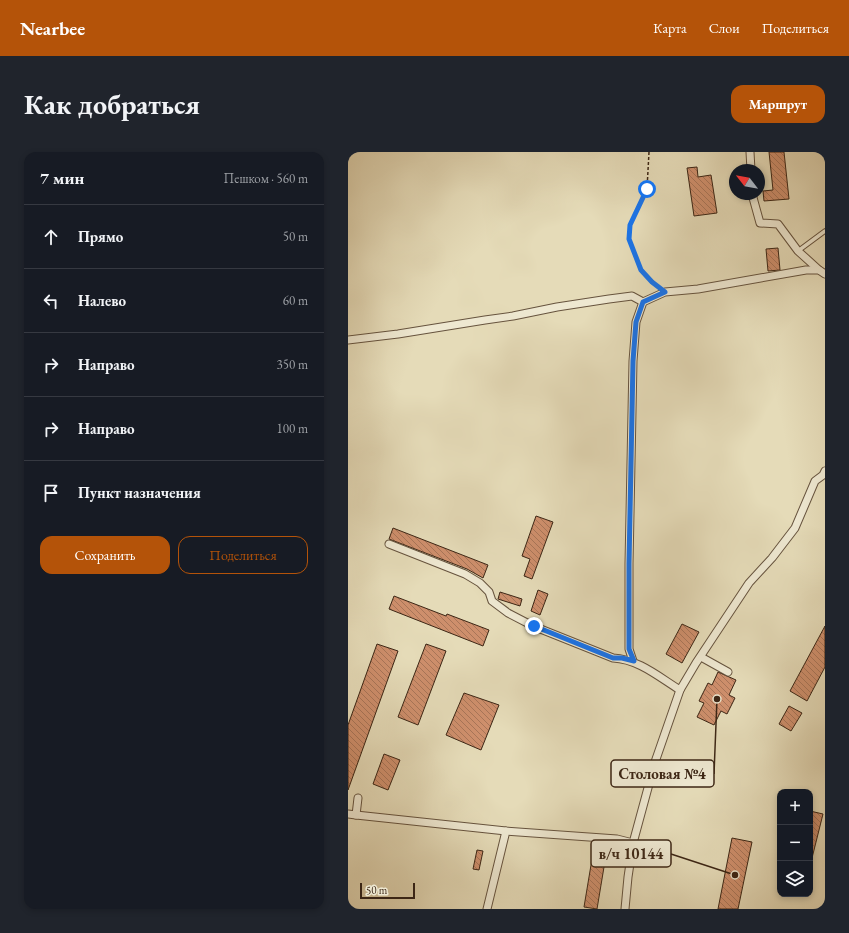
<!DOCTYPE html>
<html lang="ru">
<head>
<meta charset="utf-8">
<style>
  :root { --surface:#171b24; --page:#20242c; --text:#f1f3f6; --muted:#9ea1a6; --line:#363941; --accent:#b45309 }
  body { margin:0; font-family:"EB Garamond",serif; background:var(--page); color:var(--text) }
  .controls { position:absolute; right:12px; bottom:12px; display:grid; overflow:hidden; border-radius:8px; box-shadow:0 2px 6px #0003 }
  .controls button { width:36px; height:36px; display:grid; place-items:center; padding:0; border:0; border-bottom:1px solid var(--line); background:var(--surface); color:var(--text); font:20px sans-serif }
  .compass { position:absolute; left:381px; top:12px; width:36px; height:36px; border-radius:50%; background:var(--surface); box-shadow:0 2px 6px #0003; rotate:301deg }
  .scale { position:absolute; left:12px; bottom:10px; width:55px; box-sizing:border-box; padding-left:4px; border:2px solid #3c2615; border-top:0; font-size:11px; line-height:14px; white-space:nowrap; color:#3c2615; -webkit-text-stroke:3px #eee8d1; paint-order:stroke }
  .stop { position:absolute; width:12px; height:12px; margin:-9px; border:3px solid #1a73e8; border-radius:50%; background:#fff }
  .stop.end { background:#1a73e8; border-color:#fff; box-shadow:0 1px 4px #0008 }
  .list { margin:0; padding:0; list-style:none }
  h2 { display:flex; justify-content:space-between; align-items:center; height:52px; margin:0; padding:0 16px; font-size:17px }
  h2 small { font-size:13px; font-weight:400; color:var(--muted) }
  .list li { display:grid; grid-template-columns:26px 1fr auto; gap:12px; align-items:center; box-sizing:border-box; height:64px; padding:0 16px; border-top:1px solid var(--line) }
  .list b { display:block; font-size:15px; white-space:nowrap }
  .list em { font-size:13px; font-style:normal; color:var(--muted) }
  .actions { display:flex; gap:8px; padding:12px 16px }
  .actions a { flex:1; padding:9px 0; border:1px solid var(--accent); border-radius:12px; text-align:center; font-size:14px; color:var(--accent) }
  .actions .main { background:var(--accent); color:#fff }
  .icon { flex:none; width:22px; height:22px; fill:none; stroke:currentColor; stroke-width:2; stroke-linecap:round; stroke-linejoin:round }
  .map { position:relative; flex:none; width:477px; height:757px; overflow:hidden; border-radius:12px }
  header { display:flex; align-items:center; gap:24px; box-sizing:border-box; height:56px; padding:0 20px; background:var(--accent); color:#fff }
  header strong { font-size:19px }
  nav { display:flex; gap:22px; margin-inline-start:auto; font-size:14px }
  .intro { display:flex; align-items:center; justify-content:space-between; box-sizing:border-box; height:96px; padding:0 24px }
  h1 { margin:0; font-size:28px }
  .button { padding:10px 18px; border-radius:12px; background:var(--accent); color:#fff; font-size:14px; font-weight:700 }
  main { display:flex; gap:24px; padding:0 24px }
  aside { flex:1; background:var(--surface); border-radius:12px; box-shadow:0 2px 6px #0003 }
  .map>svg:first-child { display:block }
  .building { fill:url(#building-back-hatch); stroke:#3c2615 }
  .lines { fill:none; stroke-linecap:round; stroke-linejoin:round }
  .service-casing { stroke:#66533e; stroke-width:5.5 }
  .minor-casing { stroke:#66533e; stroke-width:9 }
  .path { stroke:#3c2615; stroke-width:1.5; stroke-dasharray:3 2; stroke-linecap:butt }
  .service { stroke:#eee8d1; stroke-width:3.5 }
  .minor { stroke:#eee8d1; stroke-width:7 }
  .route { stroke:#1a73e8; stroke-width:5 }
  .leader { fill:none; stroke:#3c2615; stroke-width:1.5 }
  .callout-dot { fill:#3c2615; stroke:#eee8d1; stroke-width:1.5 }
  .callout { fill:#eee8d1; stroke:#3c2615; stroke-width:1.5 }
  .callout-label { font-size:15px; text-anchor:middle; font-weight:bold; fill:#3c2615 }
</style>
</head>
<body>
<header>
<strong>Nearbee</strong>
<nav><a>Карта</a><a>Слои</a><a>Поделиться</a></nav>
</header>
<div class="intro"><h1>Как добраться</h1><a class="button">Маршрут</a></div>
<main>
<aside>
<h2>7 мин<small>Пешком · 560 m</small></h2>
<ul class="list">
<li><svg class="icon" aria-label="ahead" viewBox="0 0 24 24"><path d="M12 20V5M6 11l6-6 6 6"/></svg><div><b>Прямо</b></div><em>50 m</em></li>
<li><svg class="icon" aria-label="left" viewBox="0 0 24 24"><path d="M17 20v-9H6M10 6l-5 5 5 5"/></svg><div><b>Налево</b></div><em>60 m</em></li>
<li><svg class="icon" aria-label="right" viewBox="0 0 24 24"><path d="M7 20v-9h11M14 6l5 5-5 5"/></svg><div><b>Направо</b></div><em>350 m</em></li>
<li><svg class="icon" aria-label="right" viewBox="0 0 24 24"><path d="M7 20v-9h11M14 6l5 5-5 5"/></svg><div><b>Направо</b></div><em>100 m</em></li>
<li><svg class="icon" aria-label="arrive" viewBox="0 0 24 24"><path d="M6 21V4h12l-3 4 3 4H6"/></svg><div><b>Пункт назначения</b></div></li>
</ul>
<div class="actions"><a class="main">Сохранить</a><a>Поделиться</a></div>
</aside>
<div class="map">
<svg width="477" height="757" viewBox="0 0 477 757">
  <defs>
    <pattern id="building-back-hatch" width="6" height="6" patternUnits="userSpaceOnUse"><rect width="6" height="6" fill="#ce8f6c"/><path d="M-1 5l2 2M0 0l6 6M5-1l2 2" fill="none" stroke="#a87558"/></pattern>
  </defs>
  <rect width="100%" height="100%" fill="#e5dbb8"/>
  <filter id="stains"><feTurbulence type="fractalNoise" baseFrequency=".005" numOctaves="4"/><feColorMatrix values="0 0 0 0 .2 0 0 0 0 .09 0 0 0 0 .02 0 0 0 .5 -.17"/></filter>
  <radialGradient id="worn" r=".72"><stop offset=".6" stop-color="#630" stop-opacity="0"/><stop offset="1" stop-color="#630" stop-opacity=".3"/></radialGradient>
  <!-- building -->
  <g class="building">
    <path d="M421,0H436L441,47L416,49L415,39L425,38Z"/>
    <path d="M349,15L350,25L363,23L369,61L346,64L339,16Z"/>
    <path d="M430,96L432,118L420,119L418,97Z"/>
    <path d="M188,364L205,370L184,427L176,424L182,407L174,404Z"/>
    <path d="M45,376L140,413L135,426L119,417L41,387Z"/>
    <path d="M190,438L200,442L192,463L183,459Z"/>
    <path d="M152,440L174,447L172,454L150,447Z"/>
    <path d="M46,444L98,464L99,462L141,478L135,494L41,457Z"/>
    <path d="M334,472L351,480L334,511L318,502Z"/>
    <path d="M477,474V515L459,549L442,539Z"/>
    <path d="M29,492L50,499L0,638V573Z"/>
    <path d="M78,492L98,499L70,573L50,565Z"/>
    <path d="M370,520L388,528L381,543L387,546L379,562L373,559L366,573L349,565L356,551L351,549L360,531L364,533Z"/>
    <path d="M116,541L151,553L133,598L98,583Z"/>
    <path d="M441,554L454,561L443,579L431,572Z"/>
    <path d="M36,602L52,608L40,638L25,632Z"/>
    <path d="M462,659L475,662L464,706H462Z"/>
    <path d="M384,686L404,690L390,757H370Z"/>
    <path d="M129,698L135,699L131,718L125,717Z"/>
    <path d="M244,707L257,709L249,757L236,755Z"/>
  </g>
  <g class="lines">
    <!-- service casing -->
    <g class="service-casing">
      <path id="service" d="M450,99L477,79"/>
    </g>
    <!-- minor casing -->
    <g class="minor-casing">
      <g id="minor">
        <path d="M402,0L403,18"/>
        <path d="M404,42L412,71L430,72L450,99L471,118"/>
        <path d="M0,188L50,182L137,168L165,164L209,155L261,147L284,144L295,150"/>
        <path d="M41,392L117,422L132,431L141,440L144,449L160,461L185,474L265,506C290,507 311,525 332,538"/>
        <path d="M353,505L380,520"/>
        <path d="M285,509L281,497V412L285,209L288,170L295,150L317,140L350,137L458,118H471L477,122"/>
        <path d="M0,662L8,663L10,646"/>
        <path d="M8,663L158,679L269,687L285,691L307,610L332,538L348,511L401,431L424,406L447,376L467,329L475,323L477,319"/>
        <path d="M139,757L158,679"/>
        <path d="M277,757L280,725L285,691"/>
      </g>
    </g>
    <!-- path -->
    <path class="path" d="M301,0L299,37L282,73L281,87L293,118L311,135"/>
    <!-- service -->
    <use href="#service" class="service"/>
    <!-- minor -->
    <use href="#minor" class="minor"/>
  </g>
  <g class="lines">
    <!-- route -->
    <path class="route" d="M186,474L265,506H274L286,509L281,497V412L285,209L288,170L295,150L317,140L304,130L293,118L281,87L282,73L299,37"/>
  </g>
  <!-- callouts -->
  <path class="leader" d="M369 547L366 622M387 723L323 702"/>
  <g class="callout-dot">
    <circle cx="369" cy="547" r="4"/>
    <circle cx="387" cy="723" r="4"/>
  </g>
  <g class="callout">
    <rect x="263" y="608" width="103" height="27" rx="4"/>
    <rect x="243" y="688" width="80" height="27" rx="4"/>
  </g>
  <g class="callout-label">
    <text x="314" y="627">Столовая №4</text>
    <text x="283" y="707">в/ч 10144</text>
  </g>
  <rect width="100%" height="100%" filter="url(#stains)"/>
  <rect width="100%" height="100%" fill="url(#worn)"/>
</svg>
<div class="controls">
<button>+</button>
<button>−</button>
<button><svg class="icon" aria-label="layers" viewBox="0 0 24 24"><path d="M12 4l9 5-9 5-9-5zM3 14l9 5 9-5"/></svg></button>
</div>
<svg class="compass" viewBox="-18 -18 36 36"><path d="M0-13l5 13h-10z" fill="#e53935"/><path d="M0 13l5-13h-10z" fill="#9ea1a6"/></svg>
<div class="scale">50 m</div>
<div class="stop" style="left:299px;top:37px"></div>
<div class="stop end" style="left:186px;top:474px"></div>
</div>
</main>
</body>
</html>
